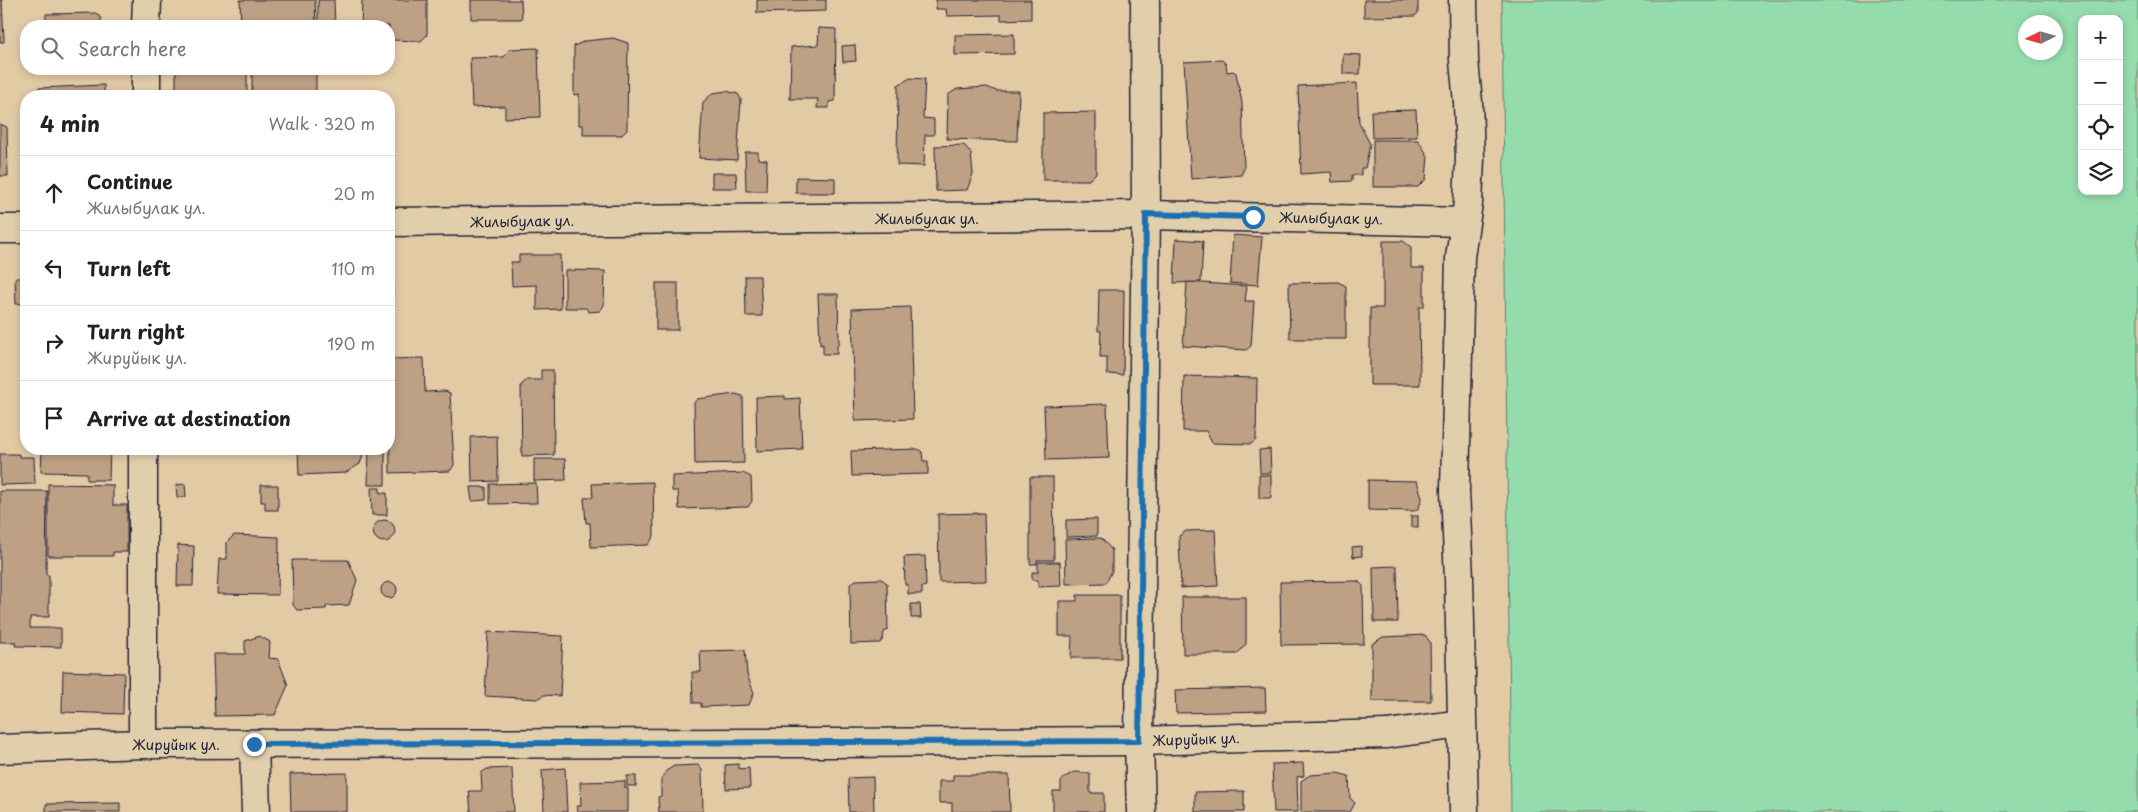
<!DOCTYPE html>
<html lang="en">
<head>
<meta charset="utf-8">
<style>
  :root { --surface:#fff; --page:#f6f6f6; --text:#222; --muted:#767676; --line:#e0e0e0 }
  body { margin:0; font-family:"Playpen Sans",sans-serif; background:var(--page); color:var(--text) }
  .controls { position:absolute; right:15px; top:15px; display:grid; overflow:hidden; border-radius:10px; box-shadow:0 2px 8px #0003 }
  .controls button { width:45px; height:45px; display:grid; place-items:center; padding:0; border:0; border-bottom:1px solid var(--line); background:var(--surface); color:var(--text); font:25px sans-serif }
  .compass { position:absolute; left:2018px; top:15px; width:45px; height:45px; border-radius:50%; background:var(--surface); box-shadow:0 2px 8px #0003; rotate:265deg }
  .stop { position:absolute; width:15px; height:15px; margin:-11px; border:4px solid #1f6fb2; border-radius:50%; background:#fff }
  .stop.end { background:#1f6fb2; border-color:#fff; box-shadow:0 1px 5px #0008 }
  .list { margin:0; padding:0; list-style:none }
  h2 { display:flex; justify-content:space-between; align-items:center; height:65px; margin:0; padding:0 20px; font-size:21px }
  h2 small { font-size:16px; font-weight:400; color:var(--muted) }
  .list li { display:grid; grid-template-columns:32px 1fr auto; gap:15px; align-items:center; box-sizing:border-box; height:75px; padding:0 20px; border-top:1px solid var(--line) }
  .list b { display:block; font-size:19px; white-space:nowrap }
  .list p { margin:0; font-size:16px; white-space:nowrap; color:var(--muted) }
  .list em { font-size:16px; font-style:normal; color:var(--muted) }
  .icon { flex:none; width:28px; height:28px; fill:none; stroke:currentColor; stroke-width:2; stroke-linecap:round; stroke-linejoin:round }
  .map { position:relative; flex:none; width:2138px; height:812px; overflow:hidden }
  .search { position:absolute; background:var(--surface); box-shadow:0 2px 8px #0003; left:20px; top:20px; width:375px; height:55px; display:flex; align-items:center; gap:12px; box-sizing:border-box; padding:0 18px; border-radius:20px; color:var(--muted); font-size:19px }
  .panel { position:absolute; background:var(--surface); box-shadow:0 2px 8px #0003; left:20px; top:90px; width:375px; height:365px; border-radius:20px }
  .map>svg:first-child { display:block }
  .green { fill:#94dcac; stroke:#5b7f74; fill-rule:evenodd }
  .building { fill:#bea084; stroke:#22223b }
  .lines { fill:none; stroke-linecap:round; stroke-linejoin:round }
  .minor-casing { stroke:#22223b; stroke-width:31 }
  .minor { stroke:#e1cfac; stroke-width:28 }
  .route { stroke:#1f6fb2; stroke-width:6 }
  .labels { text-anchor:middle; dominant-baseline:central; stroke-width:4; stroke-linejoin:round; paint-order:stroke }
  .street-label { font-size:14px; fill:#22223b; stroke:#e1cfac }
</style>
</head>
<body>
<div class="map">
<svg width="2138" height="812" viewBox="0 0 2138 812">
  <rect width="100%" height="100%" fill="#e2caa5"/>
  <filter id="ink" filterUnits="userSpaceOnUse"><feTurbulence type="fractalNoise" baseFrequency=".02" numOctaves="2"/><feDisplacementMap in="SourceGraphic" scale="10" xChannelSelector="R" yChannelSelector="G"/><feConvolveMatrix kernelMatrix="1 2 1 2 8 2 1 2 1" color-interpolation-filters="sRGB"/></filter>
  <g filter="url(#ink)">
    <!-- green -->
    <path class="green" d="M1502,0H2138V812H1511ZM2082,19H2119V191H2082ZM2026,22H2056V52H2026Z"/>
    <!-- building -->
    <g class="building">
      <path d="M0,0H2L4,42H0Z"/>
      <path d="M240,0H315L316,26H241Z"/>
      <path d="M318,0H334L335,26H318Z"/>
      <path d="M362,0H427V35L421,41L389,40V26H361Z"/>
      <path d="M471,0H521L522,19H471Z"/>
      <path d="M757,0H826V11L757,13Z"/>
      <path d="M936,0H1031V19L1001,20V15L947,16L946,9H936Z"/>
      <path d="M1364,0H1418V13L1415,16L1364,17Z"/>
      <path d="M96,13L101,18V26H46V14Z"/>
      <path d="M819,28L836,29L835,101L829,102V108H817L818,99H790L791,47L818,45Z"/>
      <path d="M1014,34V54L955,55V35Z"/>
      <path d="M613,38L628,43L627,130L622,135H583V125H579V94L574,95V46L585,41Z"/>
      <path d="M855,45L856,61L843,62L842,46Z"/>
      <path d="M538,48L540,117L505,118V106L472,107L470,58L504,57L510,49Z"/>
      <path d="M1343,54L1361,55L1360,74H1343Z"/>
      <path d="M1222,60L1226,64L1227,72L1233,71L1236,73L1242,103L1244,169L1241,175L1191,179L1184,62Z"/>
      <path d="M48,69H98V71L48,72Z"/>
      <rect x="176" y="69" width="71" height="27"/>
      <rect x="252" y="69" width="64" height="27"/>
      <path d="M910,78L925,79L923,118L934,119V135H925L924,166L897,165L898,85Z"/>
      <path d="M1357,83L1359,123L1370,144L1365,168H1361V175H1352V181L1332,182L1331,172L1301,174L1298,86Z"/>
      <path d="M104,85V96H39L38,88Z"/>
      <path d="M987,87L996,91H1019L1017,141L947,139L948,95L957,89Z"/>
      <path d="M726,91L738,94L741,99L737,160L699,158L703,102L713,93Z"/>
      <path d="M1416,110L1417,137L1372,138L1371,111Z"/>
      <path d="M1096,112V173L1089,180H1043V113Z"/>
      <path d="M0,124L7,127L8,176H0Z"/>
      <path d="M1373,140H1418L1428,156L1426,179L1418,187H1373Z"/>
      <path d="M964,145L971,153L973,174L967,190L936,191L935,146Z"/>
      <path d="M745,152H758V159L767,160L766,191H746Z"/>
      <path d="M712,173H736L737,188H712Z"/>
      <path d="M796,177L835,178V193H796Z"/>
      <path d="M1233,235L1262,237L1258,285L1230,283Z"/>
      <path d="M1176,239L1203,241L1201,282L1174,283Z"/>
      <path d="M1383,241H1403L1411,247V268H1424V307H1419L1420,385H1370V308H1383Z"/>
      <path d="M389,250H392L393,293H389Z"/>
      <path d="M519,255H560L561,309L537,310V285L512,286L511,262H519Z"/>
      <path d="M565,270L605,271L604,305L600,311L589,312L586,308H565Z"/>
      <path d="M745,276H760L762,316H746Z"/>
      <path d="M15,278H26V303L16,304Z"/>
      <path d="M1187,282L1247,286L1245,301H1254L1251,346L1246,350L1183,346Z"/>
      <path d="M1338,282L1346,286V339H1290L1289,283Z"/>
      <rect x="656" y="283" width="22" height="47"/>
      <path d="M1099,290H1124L1123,375L1107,374V357H1100L1101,331H1098Z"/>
      <path d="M818,294H838L839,344L837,346V354H823V344L820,345Z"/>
      <path d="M910,307L913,419L855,421L852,309Z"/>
      <path d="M389,322H392L393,347H389Z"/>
      <path d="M424,358L425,392L445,391L450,393L454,465L450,471L390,473L389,359Z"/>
      <path d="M541,370H553L554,455L522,456L521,385L527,380H541Z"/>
      <path d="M1184,376L1257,378L1256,440L1251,444L1212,443L1206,431H1183Z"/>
      <path d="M735,394L743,396L744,463L695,464L694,403L697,399Z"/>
      <path d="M785,396V399L800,398L802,449L757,451L756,397Z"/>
      <path d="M1107,404L1109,458L1046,460L1044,406Z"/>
      <path d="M497,436L498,481L472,482L471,437Z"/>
      <path d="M42,449H110L109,480H87V473L41,472Z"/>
      <path d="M298,449H365L360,464L345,473L299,475Z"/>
      <path d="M369,449H385V485H368Z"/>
      <path d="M918,449L922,452L923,461H928V474L852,476L851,451Z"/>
      <path d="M1270,449L1271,473H1260L1259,450Z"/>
      <path d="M0,454H19V457H34L35,484L0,485Z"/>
      <path d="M534,459H565L566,480L534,481Z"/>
      <path d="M743,473L751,477L752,501L748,507L679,509L678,491H672V476Z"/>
      <rect x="1259" y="475" width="12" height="23"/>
      <path d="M1030,477H1053L1054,560H1037V564H1030Z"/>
      <path d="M1368,480L1417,481L1422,498L1419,508L1414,511L1368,510Z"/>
      <path d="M653,482L654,536L648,545L591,547L590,523H586L584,498L593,497L592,484Z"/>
      <path d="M536,483L537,503L490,504V484Z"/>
      <path d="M48,484L113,485V505H127V552H113V556H48Z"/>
      <path d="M185,484L186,497L177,498L176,485Z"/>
      <path d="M261,485H278V510H265V502H261Z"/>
      <path d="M470,487H486V500L472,501Z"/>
      <path d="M371,488H380V493H387V515H372Z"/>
      <path d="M0,491H47L46,575H49V617H30V628H61V647L15,646L16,642H0Z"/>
      <path d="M984,513L986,581L939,582L938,514Z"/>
      <rect x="1411" y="516" width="7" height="11"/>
      <path d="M1097,519V536L1066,537V520Z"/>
      <circle cx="384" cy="531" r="11"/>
      <path d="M1215,530L1218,586L1181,588L1179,536L1186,531Z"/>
      <path d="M234,535L279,537L278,595L217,594L219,559H227V542Z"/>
      <path d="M1101,538L1112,550V571L1106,583L1066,584L1065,539Z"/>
      <path d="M178,545L194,546L193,586H177Z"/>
      <path d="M1361,546L1362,556L1353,557L1352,547Z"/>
      <path d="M925,556L926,586L922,587V594H908V585H905L904,557Z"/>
      <path d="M292,560H348L357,580L349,605L326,606V609L297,610L293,605Z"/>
      <path d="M1038,562H1060L1061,586L1038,587V580H1032V572H1038Z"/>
      <path d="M1397,566L1398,622H1374L1373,567Z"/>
      <path d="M881,579L887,583L888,630L884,632L883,639L880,643L851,644L850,584L856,580Z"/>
      <path d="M1358,581L1363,586L1364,644L1281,645L1280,582Z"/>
      <circle cx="389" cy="590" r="8"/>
      <path d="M1077,595H1120V658H1071L1072,636H1059V601H1077Z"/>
      <path d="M1182,597H1246V644L1237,654H1183Z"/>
      <path d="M911,604H920L921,618H911Z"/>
      <path d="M488,632L563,636L560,696L544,695L538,699L485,696Z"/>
      <path d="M1425,635L1430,642L1431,701H1372V644L1383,637Z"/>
      <path d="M260,636L270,642L269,658L278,659L288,685L275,715L215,716L213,654H245V641Z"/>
      <path d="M745,650L747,674L754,693L749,705L701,707V703H693L692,672H701L700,651Z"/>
      <path d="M63,671L124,673L123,714L62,712Z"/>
      <path d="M1265,688L1266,711L1176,713L1175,690Z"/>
      <path d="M1303,763L1304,776L1297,777L1298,812H1274L1272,764Z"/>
      <path d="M738,764L739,769L749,768L750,788L726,789L725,765Z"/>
      <path d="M698,765L702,770L703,812H659L658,797L661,796V780L666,771L674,766Z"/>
      <path d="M512,768L514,812H471L469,791H482L481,773L487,769Z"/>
      <path d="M565,768L567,812H544L542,770Z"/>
      <path d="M1074,772L1090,773V793H1104V812H1053V791H1061V782L1065,777Z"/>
      <path d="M347,773V812H291L290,774Z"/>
      <path d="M1337,773L1349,776L1350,798L1355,803L1350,812H1301V781L1310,775Z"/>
      <path d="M953,775H1009L1010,812H952V803H939V781H953Z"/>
      <rect x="627" y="776" width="9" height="10"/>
      <path d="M873,777L874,812H849L848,778Z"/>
      <path d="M625,781V788H628V812H578L577,806H581L580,782Z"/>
      <path d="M1244,791V812H1195V792Z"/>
      <path d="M120,803V812H46V804Z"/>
    </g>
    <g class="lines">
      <!-- minor casing -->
      <g class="minor-casing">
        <g id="minor">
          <path d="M1463,0L1464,61L1468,102L1470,158L1468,203L1460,257L1455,491L1459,578L1464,812"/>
          <path d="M146,26L147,0"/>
          <path d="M146,96V69"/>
          <path d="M389,222L1146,215L1464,222"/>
          <path d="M0,229H26"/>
          <path d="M143,744V449"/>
          <path d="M254,744L256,812"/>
          <path d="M0,749L143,744L836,743L1139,741L1387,734L1461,724"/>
          <path d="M1141,812L1139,741L1146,215L1145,0"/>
        </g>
      </g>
      <!-- minor -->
      <use href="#minor" class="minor"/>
    </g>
  </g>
  <g class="lines" filter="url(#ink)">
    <!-- route -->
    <path class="route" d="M254,744L1139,741L1146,214L1253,217"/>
  </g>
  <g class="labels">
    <!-- street labels -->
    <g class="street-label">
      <text x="927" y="218">Жилыбулак ул.</text>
      <text transform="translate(1331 218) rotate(1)">Жилыбулак ул.</text>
      <text transform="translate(522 221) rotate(-1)">Жилыбулак ул.</text>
      <text transform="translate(1196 739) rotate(-2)">Жируйык ул.</text>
      <text x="176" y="744">Жируйык ул.</text>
    </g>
  </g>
</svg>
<div class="controls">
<button>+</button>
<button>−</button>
<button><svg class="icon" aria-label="locate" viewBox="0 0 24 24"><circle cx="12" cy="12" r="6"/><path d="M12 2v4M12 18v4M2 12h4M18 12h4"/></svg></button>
<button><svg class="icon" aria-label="layers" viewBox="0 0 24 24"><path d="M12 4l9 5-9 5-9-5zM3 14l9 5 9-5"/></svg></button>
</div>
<svg class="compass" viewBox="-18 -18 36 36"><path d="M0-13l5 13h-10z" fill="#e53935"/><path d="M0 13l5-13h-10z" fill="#767676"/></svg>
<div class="stop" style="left:1253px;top:217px"></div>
<div class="stop end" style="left:254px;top:744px"></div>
<div class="search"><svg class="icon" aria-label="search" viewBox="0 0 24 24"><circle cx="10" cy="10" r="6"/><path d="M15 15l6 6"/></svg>Search here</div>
<section class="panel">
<h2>4 min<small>Walk · 320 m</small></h2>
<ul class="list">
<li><svg class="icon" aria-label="ahead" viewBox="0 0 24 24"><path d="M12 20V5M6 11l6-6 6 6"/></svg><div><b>Continue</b><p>Жилыбулак ул.</p></div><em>20 m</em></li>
<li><svg class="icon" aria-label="left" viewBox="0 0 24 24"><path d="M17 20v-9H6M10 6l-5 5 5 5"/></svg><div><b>Turn left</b></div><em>110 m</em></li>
<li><svg class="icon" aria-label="right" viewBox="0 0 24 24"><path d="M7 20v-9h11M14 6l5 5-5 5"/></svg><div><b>Turn right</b><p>Жируйык ул.</p></div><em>190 m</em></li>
<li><svg class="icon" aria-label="arrive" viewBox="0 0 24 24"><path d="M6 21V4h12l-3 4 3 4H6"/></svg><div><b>Arrive at destination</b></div></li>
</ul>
</section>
</div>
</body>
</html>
